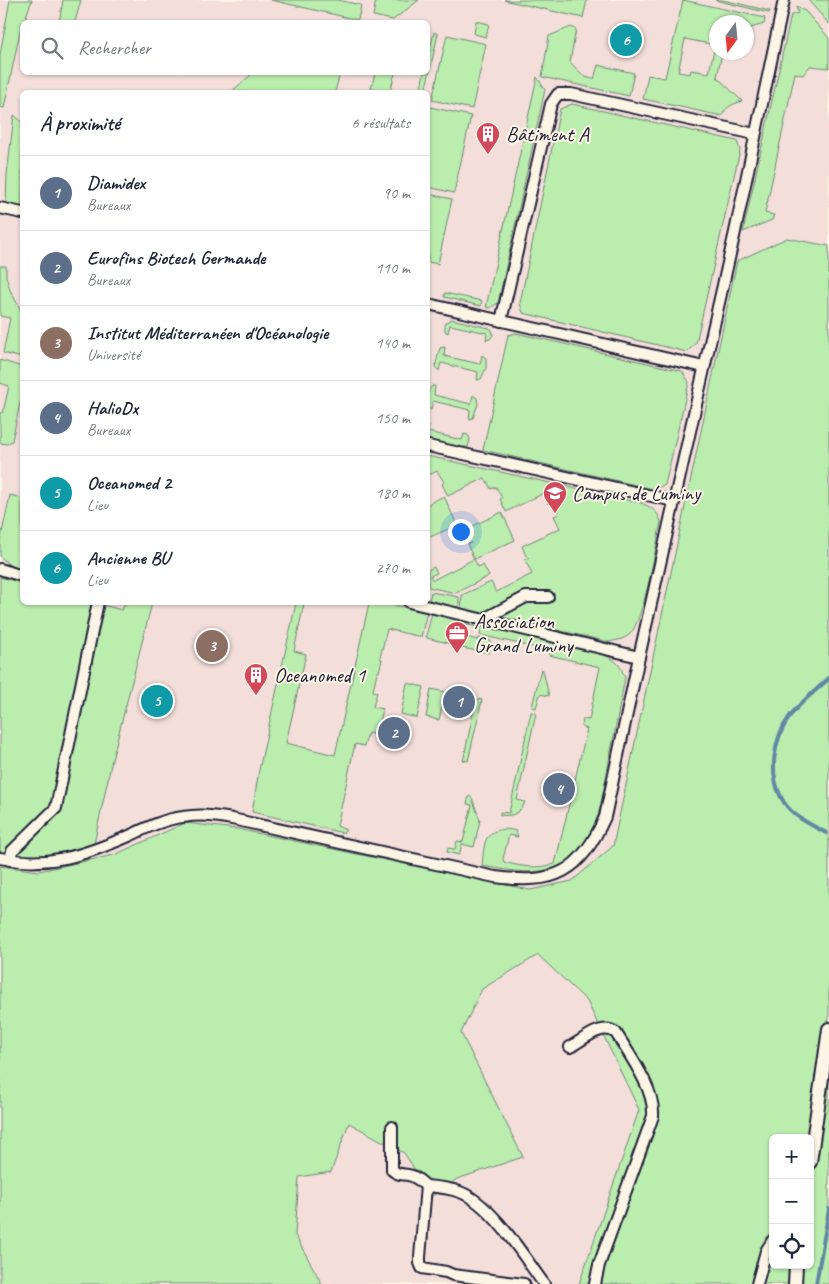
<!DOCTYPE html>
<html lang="fr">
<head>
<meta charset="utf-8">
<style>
  :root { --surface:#fff; --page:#f2f2f3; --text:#1f2937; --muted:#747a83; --line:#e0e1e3; --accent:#d1495b }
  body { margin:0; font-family:Caveat,sans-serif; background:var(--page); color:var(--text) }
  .controls { position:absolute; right:15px; bottom:15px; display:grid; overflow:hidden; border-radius:8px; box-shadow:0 1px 4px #0004 }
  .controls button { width:45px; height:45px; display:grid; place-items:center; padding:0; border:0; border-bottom:1px solid var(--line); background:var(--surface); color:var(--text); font:25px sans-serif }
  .compass { position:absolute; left:709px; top:15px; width:45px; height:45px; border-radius:50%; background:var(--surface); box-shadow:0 1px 4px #0004; rotate:195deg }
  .you { position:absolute; left:460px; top:531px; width:18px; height:18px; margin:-12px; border:4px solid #fff; border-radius:50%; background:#1a73e8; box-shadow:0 0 0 8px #1a73e833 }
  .badge { display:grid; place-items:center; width:32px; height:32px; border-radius:50%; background:var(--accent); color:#fff; font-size:16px; font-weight:700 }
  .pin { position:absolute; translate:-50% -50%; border:2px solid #fff; box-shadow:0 1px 5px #0006 }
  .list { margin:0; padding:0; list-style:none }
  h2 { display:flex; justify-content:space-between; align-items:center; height:65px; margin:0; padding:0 20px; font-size:21px }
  h2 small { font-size:16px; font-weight:400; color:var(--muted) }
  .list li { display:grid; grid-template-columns:32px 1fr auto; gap:15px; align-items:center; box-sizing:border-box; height:75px; padding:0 20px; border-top:1px solid var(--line) }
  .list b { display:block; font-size:19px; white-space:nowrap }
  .list p { margin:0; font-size:16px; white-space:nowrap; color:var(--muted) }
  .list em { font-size:16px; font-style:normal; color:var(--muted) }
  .icon { flex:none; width:28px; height:28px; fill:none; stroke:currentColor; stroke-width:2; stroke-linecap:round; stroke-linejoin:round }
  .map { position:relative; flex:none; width:829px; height:1284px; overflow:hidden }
  .search { position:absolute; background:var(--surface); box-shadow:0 1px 4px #0004; left:20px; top:20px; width:410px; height:55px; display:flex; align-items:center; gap:12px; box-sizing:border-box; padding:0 18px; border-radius:8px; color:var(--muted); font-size:19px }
  .panel { position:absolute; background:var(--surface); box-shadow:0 1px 4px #0004; left:20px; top:90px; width:410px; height:515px; border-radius:8px }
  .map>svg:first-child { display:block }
  .built { fill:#f3deda; fill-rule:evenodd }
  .green { fill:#baedae; stroke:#6e8874; fill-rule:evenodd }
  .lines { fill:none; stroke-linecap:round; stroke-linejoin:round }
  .stream { stroke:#6088a4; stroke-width:4 }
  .minor-casing { stroke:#22223b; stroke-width:14 }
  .tertiary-casing { stroke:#22223b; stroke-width:16 }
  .minor { stroke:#fcf5e5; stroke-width:10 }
  .tertiary { stroke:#fcf5e5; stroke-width:12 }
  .labels { text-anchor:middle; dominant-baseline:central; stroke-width:4; stroke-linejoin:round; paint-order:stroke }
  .poi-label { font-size:21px; fill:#22223b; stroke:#fcf5e5; text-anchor:start }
</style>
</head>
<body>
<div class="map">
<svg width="829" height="1284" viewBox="0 0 829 1284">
  <rect width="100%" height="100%" fill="#fcf5e5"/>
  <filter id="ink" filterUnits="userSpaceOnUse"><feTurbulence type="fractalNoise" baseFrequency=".02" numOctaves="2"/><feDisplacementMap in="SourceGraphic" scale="10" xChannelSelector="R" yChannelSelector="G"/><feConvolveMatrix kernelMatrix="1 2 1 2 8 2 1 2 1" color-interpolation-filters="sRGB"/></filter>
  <g filter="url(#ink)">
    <!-- built -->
    <g class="built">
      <path d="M0,0H808L829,24V246L787,238L737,261L613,846L572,881L530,890L237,829L185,823L114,855L39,871L0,866ZM22,22H428V72H22ZM716,22H746V52H716ZM22,92H428V602H22Z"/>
      <path d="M538,955L587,1001L639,1110L579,1284H322L295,1235L299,1177L331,1172L349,1122L404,1153L432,1196L457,1179L522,1157L461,1033L482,989Z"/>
    </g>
    <!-- green -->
    <g class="green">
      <path d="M10,0H32L24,22H22L4,108L0,107V54Z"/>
      <path d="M63,0H81L75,22H59Z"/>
      <path d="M271,0H338L361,5L358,20Z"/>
      <path d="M376,0H419L393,20L373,16Z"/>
      <path d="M504,0H587L583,18Z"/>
      <path d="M683,0L765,18L764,24L747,29L746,22H716V52L722,53L717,77L742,101C732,105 726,106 722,116L643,99L648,75L665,78ZM685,39L715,45L709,73L691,70L690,74L678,72Z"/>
      <path d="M715,0H723L770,11L769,13Z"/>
      <path d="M808,0H829V24Z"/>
      <path d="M796,7L805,11L829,38V68L810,66L803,75L795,73L765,213L774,215L772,220L743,232L791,15L798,13Z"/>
      <path d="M476,21L489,24L486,37L474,34Z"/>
      <path d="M571,27L576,29L570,62L585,77L594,79L598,65L634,73L629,96L542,77L549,36Z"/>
      <path d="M434,32L438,34L425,92H420L424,73L428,72V59Z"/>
      <path d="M447,35L486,44L472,109L432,100Z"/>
      <path d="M253,73V72L340,73L335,92H231Z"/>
      <path d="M375,73H395L390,92L371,89Z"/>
      <path d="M537,77L545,90L498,303L490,308L486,307Z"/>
      <path d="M572,104L737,141L740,150L696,343L687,352L523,313L520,303L560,109Z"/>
      <path d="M430,107L471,116L454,193L428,187V119Z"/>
      <path d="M14,115L22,122V208L10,205L6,202L7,174Z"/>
      <path d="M428,194L452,199L438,264L428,262Z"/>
      <path d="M787,238L829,246V1284H579L639,1110L587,1001L538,955L482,989L461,1033L523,1157L457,1179L432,1196L404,1153L349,1123L331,1172L299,1177L295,1235L322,1284H0V866L39,871L114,855L185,823L237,829L530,890L572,881L613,846L737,261ZM773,1138H810V1265H773Z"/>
      <path d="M0,266H6V276L10,290L22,312V358L3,353L10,318L0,316Z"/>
      <path d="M445,293L482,301L481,306L444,297Z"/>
      <path d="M451,319L489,328L492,330L493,335L490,339L486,340L487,333L450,325L448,333L445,331V323Z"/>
      <path d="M516,333L682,371L689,382L665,485L653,489L483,450L508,335Z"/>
      <path d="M445,347L444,356L480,364L482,355L486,358V368L481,379L477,380L478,372L441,363L439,371L435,367L440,348Z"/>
      <path d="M0,360L22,367V394L12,441L7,444L0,443V413L3,412L9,386L0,383Z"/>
      <path d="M432,386H435L434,395L471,404L473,395L477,398L478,404L473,418L469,419L470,410L433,401L431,410L428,408C427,400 426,392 432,386Z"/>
      <path d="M428,425H429L428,432L462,440L464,434L468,435L470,439L468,447H460L428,440Z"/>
      <path d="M428,456L641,503C651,507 658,511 661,522C656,545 644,620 630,634C624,640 616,640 609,642L461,608L462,595L491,582L496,592L532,574L525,560L529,558L526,556L522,546L560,528L554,516L559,514L553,502L548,504L544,493L506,512L500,499L502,498L496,487L491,489L485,478L448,496L442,484L444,482L437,471L429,475L428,472Z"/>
      <path d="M10,495L22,498V570L10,566L0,556V542Z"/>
      <path d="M444,496L457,525L428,538V504Z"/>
      <path d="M502,512L515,540L474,559L478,567L483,565L489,576L456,593L428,587V570L434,567L437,573L430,576L433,580L474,559L467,544L471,543L468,540L464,530Z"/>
      <path d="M0,577L22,583V602L95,603L122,610L125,603H152L112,760L94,844C62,854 34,862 0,853Z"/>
      <path d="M431,592L459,597V608L429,601Z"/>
      <path d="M296,603H304L294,651L306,654L286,743L335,755L369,603H385L427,612L421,637L387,629L380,658L382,659L379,672H377L373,691L377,692L373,707L383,709L377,735L368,733L364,746L355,744L337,826L346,830L343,833L252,812L259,770Z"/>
      <path d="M432,613L604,655C616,660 621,665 625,678C619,709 613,741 607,772C603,791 601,811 593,828C586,843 574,861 557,867C532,876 507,870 482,866C483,858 483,845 487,838C493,828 507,828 516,831L518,837L509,835L503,859L504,862C522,867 537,869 555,864L587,729L582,727L583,719L589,720L600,667L549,655L550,651L480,635L481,628L456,622L453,634L478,640L479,638L491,641L489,653L456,647V645L427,638L426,636Z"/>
      <path d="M541,669L543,670L549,696L540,694L536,708L532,707Z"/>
      <path d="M407,683L424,687L417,718L401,714Z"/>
      <path d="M431,689L445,692L439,720L426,717Z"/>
      <path d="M476,699L482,700L468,761L463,760L464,757Z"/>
      <path d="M531,712L536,713L517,800L525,802C520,814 511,817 500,815V812L509,813Z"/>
      <path d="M469,796L472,798L480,820L474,847L462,844L459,855L447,852L448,848L455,849L457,841L463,842L472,805L467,804Z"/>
    </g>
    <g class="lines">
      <!-- stream -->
      <g class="stream">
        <path d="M826,833C810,824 789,815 781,797C768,772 774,738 790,716C801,701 816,691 829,678"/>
        <path d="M816,1284L829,1209"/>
      </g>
      <!-- minor casing -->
      <g class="minor-casing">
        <g id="minor">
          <path d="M0,208L22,213"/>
          <path d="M428,304L704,367"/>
          <path d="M501,321L551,104L558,94H571L755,134"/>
          <path d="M428,446L674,501"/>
          <path d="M0,569L22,576"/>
          <path d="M409,602L639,657"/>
          <path d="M482,620L526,597H548"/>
          <path d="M0,858C48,868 85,855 129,836C146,828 164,819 183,817C200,814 215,816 232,819L495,877C555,885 580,873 605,817L639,657L735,232L784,0"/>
          <path d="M10,860L12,851L56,808L98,602"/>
          <path d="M570,1047C583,1040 602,1022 616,1033C630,1056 655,1089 653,1116L599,1265L595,1284"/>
          <path d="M392,1127V1170C398,1175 401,1174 408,1175C416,1176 420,1181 426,1186L420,1257V1263L422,1268L446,1272L453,1275L524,1284"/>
          <path d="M426,1186C438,1187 449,1188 460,1192C492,1204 524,1257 544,1284"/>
          <path d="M757,1284L766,1251L773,1240"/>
        </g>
      </g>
      <!-- tertiary casing -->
      <g class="tertiary-casing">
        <g id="tertiary">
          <path d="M810,1162L829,1029"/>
          <path d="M795,1284L796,1265"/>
        </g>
      </g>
      <!-- minor -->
      <use href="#minor" class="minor"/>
      <!-- tertiary -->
      <use href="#tertiary" class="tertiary"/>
    </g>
  </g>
  <!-- icons -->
  <defs>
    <g id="building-pin" transform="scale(1.25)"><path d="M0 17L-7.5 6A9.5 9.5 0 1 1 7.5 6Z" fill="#d1495b" stroke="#fcf5e5"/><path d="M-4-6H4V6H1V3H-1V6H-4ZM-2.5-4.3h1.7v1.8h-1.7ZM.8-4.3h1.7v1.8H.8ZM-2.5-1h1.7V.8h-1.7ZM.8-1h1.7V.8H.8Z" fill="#fff"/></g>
    <g id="university-pin" transform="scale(1.25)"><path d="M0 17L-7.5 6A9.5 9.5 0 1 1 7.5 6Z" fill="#d1495b" stroke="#fcf5e5"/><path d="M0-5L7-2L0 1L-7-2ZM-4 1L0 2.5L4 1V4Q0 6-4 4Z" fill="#fff"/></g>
    <g id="office-pin" transform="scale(1.25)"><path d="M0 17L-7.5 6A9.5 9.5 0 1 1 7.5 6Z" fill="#d1495b" stroke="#fcf5e5"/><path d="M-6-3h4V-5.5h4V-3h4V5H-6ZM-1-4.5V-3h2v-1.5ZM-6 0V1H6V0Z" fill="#fff"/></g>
  </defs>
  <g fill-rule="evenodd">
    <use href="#building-pin" x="488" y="134"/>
    <use href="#university-pin" x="555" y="493"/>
    <use href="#office-pin" x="457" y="633"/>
    <use href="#building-pin" x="256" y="675"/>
  </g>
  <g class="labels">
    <!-- poi labels -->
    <g class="poi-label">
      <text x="506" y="134">Bâtiment A</text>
      <text x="572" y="493">Campus de Luminy</text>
      <text x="474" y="621">Association<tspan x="474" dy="24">Grand Luminy</tspan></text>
      <text x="274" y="675">Oceanomed 1</text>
    </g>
  </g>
</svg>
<div class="controls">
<button>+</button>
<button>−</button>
<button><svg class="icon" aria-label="locate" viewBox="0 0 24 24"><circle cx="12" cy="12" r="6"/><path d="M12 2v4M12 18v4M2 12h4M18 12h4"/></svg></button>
</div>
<svg class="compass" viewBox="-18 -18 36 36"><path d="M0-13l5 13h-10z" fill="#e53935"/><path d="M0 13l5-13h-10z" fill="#747a83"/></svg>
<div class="you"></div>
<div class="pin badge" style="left:459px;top:702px;background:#5c6f8a">1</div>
<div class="pin badge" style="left:394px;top:733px;background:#5c6f8a">2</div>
<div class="pin badge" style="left:212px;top:646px;background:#8d6e63">3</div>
<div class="pin badge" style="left:559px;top:789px;background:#5c6f8a">4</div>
<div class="pin badge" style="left:157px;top:701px;background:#0f9aa8">5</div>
<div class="pin badge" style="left:626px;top:40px;background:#0f9aa8">6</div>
<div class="search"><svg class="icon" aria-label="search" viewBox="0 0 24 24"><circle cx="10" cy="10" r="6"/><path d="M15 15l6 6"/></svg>Rechercher</div>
<section class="panel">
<h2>À proximité<small>6 résultats</small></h2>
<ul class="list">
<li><span class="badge" style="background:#5c6f8a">1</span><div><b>Diamidex</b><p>Bureaux</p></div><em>90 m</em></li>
<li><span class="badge" style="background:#5c6f8a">2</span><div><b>Eurofins Biotech Germande</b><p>Bureaux</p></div><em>110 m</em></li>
<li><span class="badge" style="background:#8d6e63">3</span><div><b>Institut Méditerranéen d'Océanologie</b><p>Université</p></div><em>140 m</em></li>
<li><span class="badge" style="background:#5c6f8a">4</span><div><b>HalioDx</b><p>Bureaux</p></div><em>150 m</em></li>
<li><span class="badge" style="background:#0f9aa8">5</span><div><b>Oceanomed 2</b><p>Lieu</p></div><em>180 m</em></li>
<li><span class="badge" style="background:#0f9aa8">6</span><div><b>Ancienne BU</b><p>Lieu</p></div><em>270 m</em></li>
</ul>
</section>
</div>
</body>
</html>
